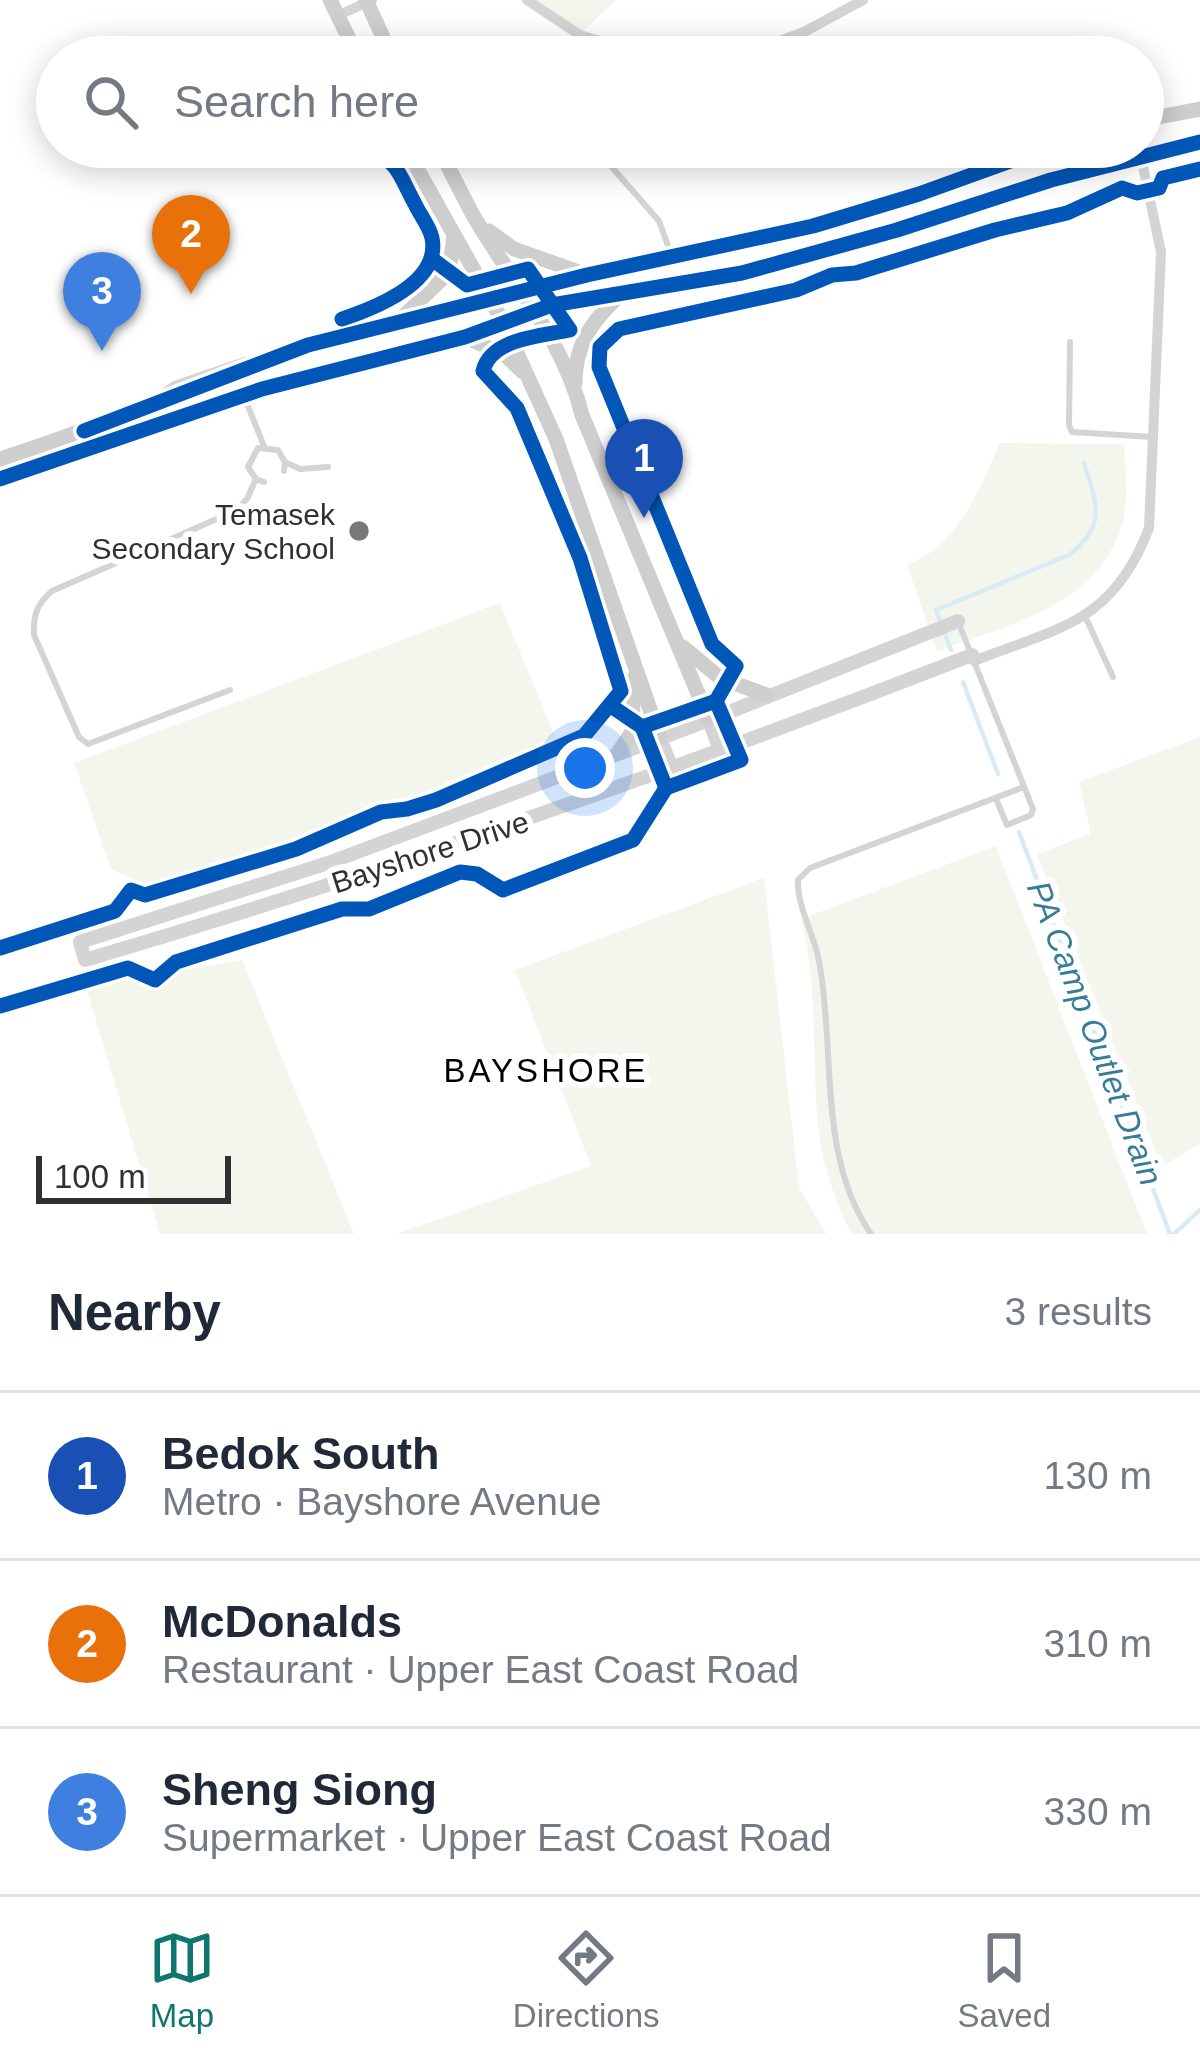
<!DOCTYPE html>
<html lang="en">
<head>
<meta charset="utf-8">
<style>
  :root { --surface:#fff; --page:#f2f2f3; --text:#1f2937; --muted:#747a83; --line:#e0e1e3; --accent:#0f766e }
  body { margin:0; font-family:Helvetica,sans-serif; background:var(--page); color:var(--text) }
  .scale { position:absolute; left:36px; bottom:30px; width:195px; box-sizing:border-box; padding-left:12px; border:6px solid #303030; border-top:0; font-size:33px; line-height:42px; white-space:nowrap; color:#303030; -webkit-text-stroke:9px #fff; paint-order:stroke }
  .you { position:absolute; left:585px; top:768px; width:42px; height:42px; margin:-30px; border:9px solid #fff; border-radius:50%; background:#1a73e8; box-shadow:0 0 0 18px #1a73e833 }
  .badge { display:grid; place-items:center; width:78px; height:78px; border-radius:50%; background:var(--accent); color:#fff; font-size:39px; font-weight:700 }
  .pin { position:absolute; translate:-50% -99px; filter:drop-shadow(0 3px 6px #0008) }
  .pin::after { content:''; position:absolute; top:63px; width:42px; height:36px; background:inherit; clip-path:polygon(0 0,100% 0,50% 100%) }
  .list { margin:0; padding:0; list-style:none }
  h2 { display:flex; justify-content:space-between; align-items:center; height:156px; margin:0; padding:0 48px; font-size:51px }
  h2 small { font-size:39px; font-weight:400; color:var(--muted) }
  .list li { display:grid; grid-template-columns:78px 1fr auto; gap:36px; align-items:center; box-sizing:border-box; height:168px; padding:0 48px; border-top:3px solid var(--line) }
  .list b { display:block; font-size:45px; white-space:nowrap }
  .list p { margin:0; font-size:39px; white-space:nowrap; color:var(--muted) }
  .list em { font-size:39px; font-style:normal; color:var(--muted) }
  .icon { flex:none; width:66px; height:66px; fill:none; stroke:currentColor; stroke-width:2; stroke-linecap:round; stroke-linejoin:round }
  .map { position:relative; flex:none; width:1200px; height:1234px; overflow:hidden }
  .search { position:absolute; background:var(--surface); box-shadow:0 6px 30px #0003; left:36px; right:36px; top:36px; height:132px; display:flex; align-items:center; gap:30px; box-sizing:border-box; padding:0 42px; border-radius:66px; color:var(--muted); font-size:45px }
  .sheet { height:660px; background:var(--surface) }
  nav { display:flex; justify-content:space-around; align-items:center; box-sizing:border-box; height:168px; border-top:3px solid var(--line); background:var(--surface); font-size:33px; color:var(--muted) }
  nav a { display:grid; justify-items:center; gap:6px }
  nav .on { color:var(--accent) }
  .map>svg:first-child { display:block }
  .green { fill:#f2f6ec }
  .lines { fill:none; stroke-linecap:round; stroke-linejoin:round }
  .stream { stroke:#d8ebf4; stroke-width:4.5 }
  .service { stroke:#d4d4d4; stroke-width:6 }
  .minor { stroke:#d4d4d4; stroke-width:10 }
  .tertiary { stroke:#d4d4d4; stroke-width:14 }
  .secondary { stroke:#cecece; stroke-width:15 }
  .cycleway-casing { stroke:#fff; stroke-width:22 }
  .cycleway { stroke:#0057b8; stroke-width:15 }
  .poi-dot { fill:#787878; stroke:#fff; stroke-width:4.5 }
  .labels { text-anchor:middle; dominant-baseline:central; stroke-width:12; stroke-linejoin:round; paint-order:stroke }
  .poi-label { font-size:30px; fill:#303030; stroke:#fff; text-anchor:end }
  .street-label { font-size:30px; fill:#303030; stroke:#fff }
  .water-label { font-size:33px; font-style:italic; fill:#377c98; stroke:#fff }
  .neighbourhood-label { font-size:33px; letter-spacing:3px; fill:#000; stroke:#fff }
</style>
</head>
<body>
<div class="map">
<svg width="1200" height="1234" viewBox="0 0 1200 1234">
  <rect width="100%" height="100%" fill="#fff"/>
  <!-- green -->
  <g class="green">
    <path d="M534,0H616L583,31Z"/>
    <path d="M1000,443L1124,444C1125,465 1128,488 1125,509C1109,604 1015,622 937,651L907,565C958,546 979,490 1000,443Z"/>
    <path d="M500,603L555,737L417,795L371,804L279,844L146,885L111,869L74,763Z"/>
    <path d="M1200,737V1144L1162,1166L1037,854L1091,834L1079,782Z"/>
    <path d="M996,846L1147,1234H851C836,1202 824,1170 819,1135C811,1062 819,991 801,919Z"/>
    <path d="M764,878L799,1188L826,1234H396L591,1166L515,970Z"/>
    <path d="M242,960L354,1234H160L86,987Z"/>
  </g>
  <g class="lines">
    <!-- stream -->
    <g class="stream">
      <path d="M951,650L936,610L1069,555C1107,525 1097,505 1084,463"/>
      <path d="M963,682L998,774"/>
      <path d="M1019,832L1170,1234"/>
      <path d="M1174,1234L1200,1210"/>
    </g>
    <!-- service -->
    <g class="service">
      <path d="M805,57L825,54"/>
      <path d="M600,147L603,157L659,221L671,254"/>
      <path d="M1070,342L1069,425L1072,432L1152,437"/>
      <path d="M153,399L174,384L244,360"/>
      <path d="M245,399L264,446"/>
      <path d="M285,462L300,469L328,467"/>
      <path d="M264,482L256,479L248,467L258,448L278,450L285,462L284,471"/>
      <path d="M1085,616L1113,677"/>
      <path d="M959,624L1033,809L1031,815L1007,825L996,799"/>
      <path d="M230,690L88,744L79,737L34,635C33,615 37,604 52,591L235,511L247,499L256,479"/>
      <path d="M871,1234C817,1156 836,1050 819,961C814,934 797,907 798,880L810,868L1024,787"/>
    </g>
    <!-- minor -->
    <g class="minor">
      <path d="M527,0L580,35L653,57"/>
      <path d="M337,16L372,0"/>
      <path d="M736,57L804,32L863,0"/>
      <path d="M974,661C1060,627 1113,623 1149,528L1161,252L1141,157"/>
    </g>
    <!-- tertiary -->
    <g class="tertiary">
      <path d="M958,621L709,720L328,863L80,942L85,960C386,871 680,769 972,655"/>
      <path d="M709,720L721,753"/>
      <path d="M660,738L673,771"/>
    </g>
    <!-- secondary -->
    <g class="secondary">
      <path d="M330,0L358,57"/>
      <path d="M366,0L392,57"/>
      <path d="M1143,120L1200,109"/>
      <path d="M405,147L503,322L556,439L660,738"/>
      <path d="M438,147C450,170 461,193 473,215C511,281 564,340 582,415L709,720"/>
      <path d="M489,231L514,249L587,275"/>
      <path d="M402,318L449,272L454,236"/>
      <path d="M465,337L505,355L523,372"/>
      <path d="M575,383C575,343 593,320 621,294"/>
      <path d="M0,459C133,417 261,355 397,321C614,267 842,235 1049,147"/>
      <path d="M0,479L262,389L465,337L552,305L742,273L897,230L1051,180L1200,142"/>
      <path d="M683,647L720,678L767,695"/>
      <path d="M617,754L632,732L634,678"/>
    </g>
    <!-- cycleway casing -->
    <g class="cycleway-casing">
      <g id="cycleway">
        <path d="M342,319C375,308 441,283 432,238C430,227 420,215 415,204C399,175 401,166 370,147"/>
        <path d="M84,431L308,345L587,275L813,226L919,194L1049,147"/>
        <path d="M0,479L262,389L465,337L552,305L742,273L897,230L1051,180L1200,142"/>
        <path d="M716,701L736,666L712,644L599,367L600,347L619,329L796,290L832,275L856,273L995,230L1067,213L1122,188L1137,193L1159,188L1163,178L1200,169"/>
        <path d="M611,706L642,727L666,788L741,760L716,701L642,727"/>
        <path d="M0,948L115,911L131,890L145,895L296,849L381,812L407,809L436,800L584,736L621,691L580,558L517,408L483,371C491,338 542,336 570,330L528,269L467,285L432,259"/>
        <path d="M0,1006L128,968L155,980L176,962L342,909H369L460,872L477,874L503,890L633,840L666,788"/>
      </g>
    </g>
    <!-- cycleway -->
    <use href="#cycleway" class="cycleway"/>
  </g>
  <!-- markers -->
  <circle class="poi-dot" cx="359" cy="531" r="12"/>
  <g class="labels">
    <!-- poi labels -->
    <g class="poi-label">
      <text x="335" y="514">Temasek<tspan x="335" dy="34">Secondary School</tspan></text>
    </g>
    <!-- street labels -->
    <g class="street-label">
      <text transform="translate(430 852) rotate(-18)">Bayshore Drive</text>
    </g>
    <!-- water labels -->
    <g class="water-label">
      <text transform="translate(1095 1033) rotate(69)">PA Camp Outlet Drain</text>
    </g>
    <!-- neighbourhood labels -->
    <g class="neighbourhood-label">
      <text x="546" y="1070">BAYSHORE</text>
    </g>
  </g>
</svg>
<div class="scale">100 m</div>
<div class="you"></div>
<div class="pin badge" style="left:644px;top:518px;background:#1a4fb4">1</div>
<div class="pin badge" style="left:191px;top:294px;background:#e8710a">2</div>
<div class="pin badge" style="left:102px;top:351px;background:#3f7fe0">3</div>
<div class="search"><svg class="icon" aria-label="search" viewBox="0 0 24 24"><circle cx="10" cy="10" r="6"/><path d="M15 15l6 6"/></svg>Search here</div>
</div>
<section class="sheet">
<h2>Nearby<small>3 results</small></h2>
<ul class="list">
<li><span class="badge" style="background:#1a4fb4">1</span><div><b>Bedok South</b><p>Metro · Bayshore Avenue</p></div><em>130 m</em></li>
<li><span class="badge" style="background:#e8710a">2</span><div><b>McDonalds</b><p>Restaurant · Upper East Coast Road</p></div><em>310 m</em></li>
<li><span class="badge" style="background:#3f7fe0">3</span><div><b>Sheng Siong</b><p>Supermarket · Upper East Coast Road</p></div><em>330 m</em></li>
</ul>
</section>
<nav>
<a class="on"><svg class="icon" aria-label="map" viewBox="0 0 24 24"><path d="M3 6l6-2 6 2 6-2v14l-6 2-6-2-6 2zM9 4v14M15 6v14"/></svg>Map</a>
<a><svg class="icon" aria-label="directions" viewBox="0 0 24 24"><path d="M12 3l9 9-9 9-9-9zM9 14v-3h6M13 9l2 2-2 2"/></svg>Directions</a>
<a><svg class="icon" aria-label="saved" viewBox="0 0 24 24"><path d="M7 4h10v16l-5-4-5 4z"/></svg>Saved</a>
</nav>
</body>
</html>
